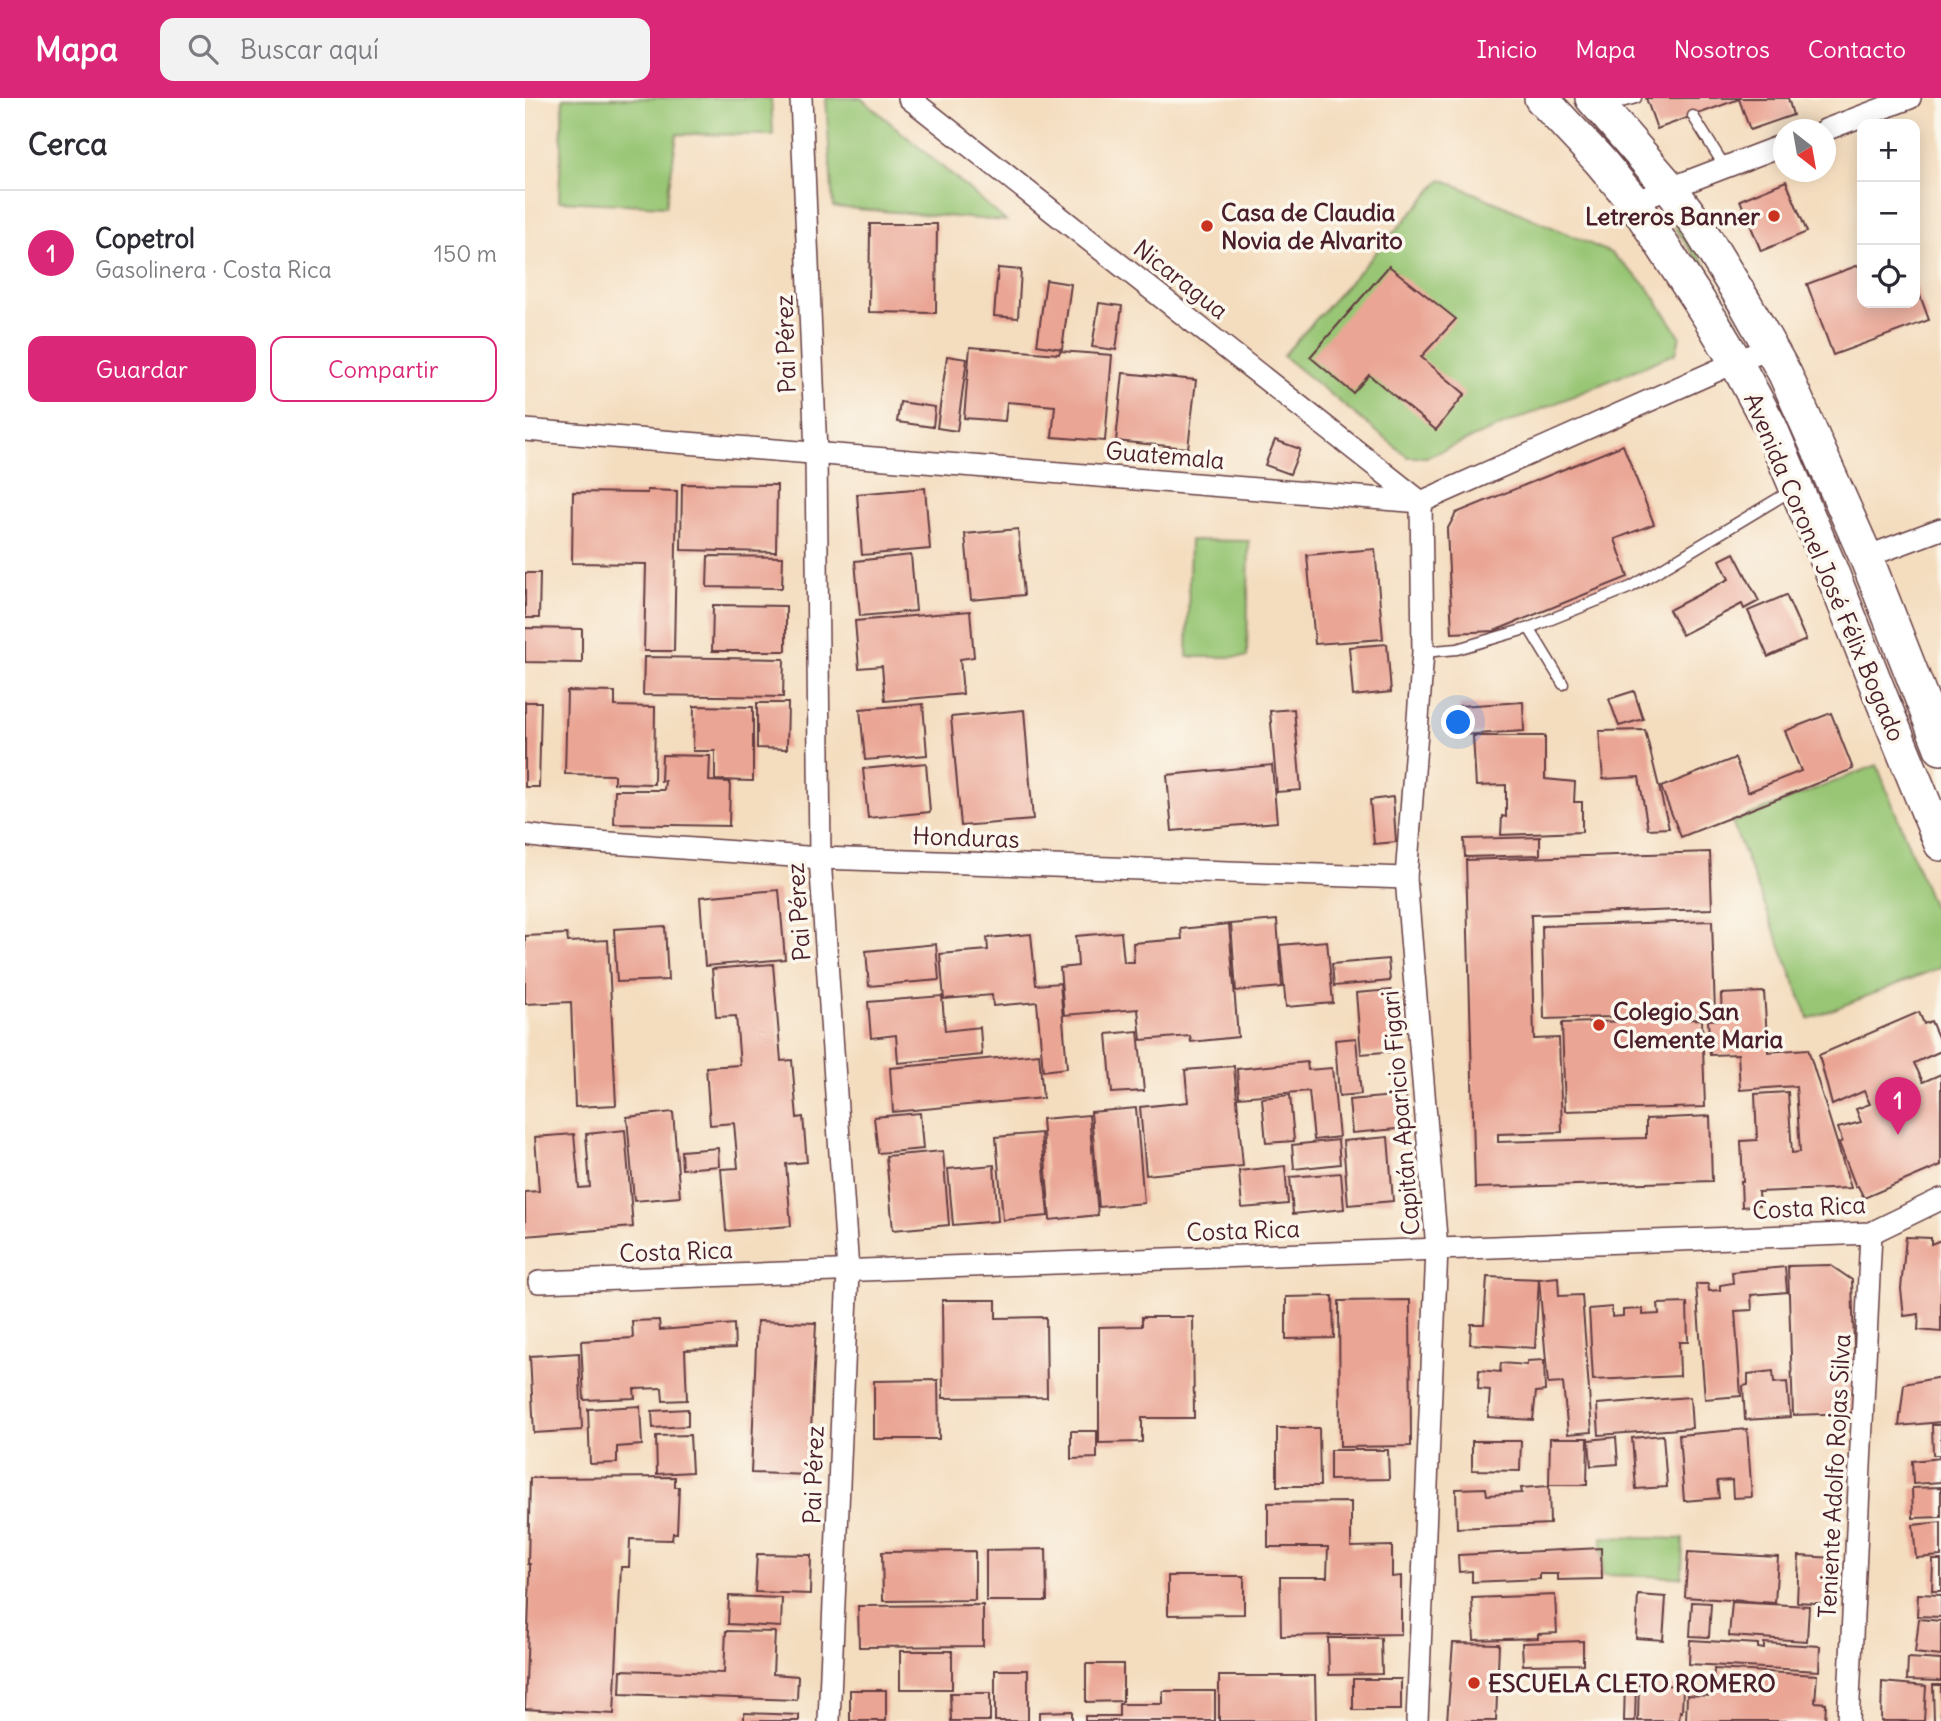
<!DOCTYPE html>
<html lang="es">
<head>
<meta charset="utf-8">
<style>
  :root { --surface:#fff; --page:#f2f2f3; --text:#2b2b33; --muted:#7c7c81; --line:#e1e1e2; --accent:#db2777 }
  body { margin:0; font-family:Delius,sans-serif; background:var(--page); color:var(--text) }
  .controls { position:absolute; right:21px; top:21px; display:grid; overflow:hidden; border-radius:14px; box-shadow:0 4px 18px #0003 }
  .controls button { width:63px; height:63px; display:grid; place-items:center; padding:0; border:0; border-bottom:2px solid var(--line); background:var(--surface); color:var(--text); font:35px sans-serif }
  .compass { position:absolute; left:1248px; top:21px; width:63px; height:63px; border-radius:50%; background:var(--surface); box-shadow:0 4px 18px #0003; rotate:149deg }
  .you { position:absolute; left:934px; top:625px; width:24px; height:24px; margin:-18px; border:5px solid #fff; border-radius:50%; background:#1a73e8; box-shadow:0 0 0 10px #1a73e833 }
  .badge { display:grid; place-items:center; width:46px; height:46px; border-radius:50%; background:var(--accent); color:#fff; font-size:23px; font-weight:700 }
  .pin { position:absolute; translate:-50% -58px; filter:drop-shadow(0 2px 4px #0008) }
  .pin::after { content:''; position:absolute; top:37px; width:24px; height:21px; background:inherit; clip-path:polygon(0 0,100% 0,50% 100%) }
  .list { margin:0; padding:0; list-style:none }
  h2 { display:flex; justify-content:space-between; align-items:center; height:91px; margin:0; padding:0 28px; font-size:30px }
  h2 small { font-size:23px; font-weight:400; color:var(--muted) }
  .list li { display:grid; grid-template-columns:46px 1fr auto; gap:21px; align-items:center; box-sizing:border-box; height:126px; padding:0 28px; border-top:2px solid var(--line) }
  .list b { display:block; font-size:26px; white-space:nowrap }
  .list p { margin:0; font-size:23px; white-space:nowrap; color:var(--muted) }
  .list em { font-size:23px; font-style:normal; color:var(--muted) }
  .actions { display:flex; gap:14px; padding:21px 28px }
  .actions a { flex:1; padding:16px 0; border:2px solid var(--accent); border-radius:14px; text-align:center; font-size:24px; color:var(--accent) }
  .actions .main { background:var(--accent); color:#fff }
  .icon { flex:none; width:38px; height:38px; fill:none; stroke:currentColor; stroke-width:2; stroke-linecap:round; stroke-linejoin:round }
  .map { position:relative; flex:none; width:1416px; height:1623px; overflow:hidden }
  header { display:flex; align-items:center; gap:42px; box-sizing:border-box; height:98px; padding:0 35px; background:var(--accent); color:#fff }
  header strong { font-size:33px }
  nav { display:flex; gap:38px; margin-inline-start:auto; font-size:24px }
  .search { width:490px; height:63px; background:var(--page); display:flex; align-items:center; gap:18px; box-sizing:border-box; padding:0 24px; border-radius:14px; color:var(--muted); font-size:26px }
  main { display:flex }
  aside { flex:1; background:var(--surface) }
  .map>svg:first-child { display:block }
  .green { fill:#98c674; stroke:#717250; stroke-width:2 }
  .building { fill:#eaa594 }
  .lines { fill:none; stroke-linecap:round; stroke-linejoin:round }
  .service-casing { stroke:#643c41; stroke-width:13 }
  .minor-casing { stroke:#643c41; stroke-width:24 }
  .primary-casing { stroke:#643c41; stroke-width:36 }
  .service { stroke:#fff; stroke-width:10 }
  .minor { stroke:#fff; stroke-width:21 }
  .primary { stroke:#fff; stroke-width:33 }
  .poi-dot { fill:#c8321e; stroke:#fbf7ec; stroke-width:2.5 }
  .labels { text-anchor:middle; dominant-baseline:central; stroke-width:7; stroke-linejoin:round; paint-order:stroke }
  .poi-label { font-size:24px; font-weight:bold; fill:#4a1f2b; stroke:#fbf7ec; text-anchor:start }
  .street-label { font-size:24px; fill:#4a1f2b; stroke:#fbf7ec }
</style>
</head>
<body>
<header>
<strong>Mapa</strong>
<div class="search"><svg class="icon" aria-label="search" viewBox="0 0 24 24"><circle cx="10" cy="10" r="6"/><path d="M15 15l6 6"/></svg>Buscar aquí</div>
<nav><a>Inicio</a><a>Mapa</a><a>Nosotros</a><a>Contacto</a></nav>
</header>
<main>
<aside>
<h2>Cerca<small></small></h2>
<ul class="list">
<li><span class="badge">1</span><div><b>Copetrol</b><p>Gasolinera · Costa Rica</p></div><em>150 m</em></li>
</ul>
<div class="actions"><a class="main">Guardar</a><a>Compartir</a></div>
</aside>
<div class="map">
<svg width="1416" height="1623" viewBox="0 0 1416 1623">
  <rect width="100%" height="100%" fill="#fbf7ec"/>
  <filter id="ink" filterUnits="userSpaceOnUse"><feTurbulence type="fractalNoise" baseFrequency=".0143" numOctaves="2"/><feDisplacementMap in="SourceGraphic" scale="14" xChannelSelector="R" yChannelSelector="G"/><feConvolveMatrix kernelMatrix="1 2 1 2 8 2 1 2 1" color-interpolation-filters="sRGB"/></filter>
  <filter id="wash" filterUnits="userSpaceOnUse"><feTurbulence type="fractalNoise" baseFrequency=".00686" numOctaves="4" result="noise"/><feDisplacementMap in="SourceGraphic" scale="28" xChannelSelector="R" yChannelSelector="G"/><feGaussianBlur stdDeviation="1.57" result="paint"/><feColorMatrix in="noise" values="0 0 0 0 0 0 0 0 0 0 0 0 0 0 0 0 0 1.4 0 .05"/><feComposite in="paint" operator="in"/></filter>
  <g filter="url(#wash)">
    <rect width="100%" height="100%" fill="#f4ddbf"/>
    <!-- green -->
    <g class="green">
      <path d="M38,0H246L248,37L152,36L141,108L34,103Z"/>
      <path d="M301,0H336L481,123L308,109Z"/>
      <path d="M917,81L1086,155L1122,188L1155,238L1151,255L902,359H883L758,258Z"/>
      <path d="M1156,123L1218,235L1181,174L1150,130L1151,124Z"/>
      <path d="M665,442L724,443L722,559H662Z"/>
      <path d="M1352,667L1416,830V869L1284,921L1207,724Z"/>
      <path d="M1077,1439L1158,1441L1157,1479L1077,1477Z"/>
    </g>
    <g id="blocks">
      <!-- building -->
      <g class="building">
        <path d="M1121,0H1263L1268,17L1225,32L1214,1L1132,31Z"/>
        <path d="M1261,83L1282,134L1236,153L1215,102Z"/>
        <path d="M345,126H412L411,215L344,214Z"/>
        <path d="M1337,166V205H1390V184L1404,222L1308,257L1282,186Z"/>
        <path d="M864,168L931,221L896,259L940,296L911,332L844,277L828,295L785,259Z"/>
        <path d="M473,170L496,172L493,220L469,218Z"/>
        <path d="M521,182L546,186L537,251L512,247Z"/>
        <path d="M574,205L597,208L591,252L567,249Z"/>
        <path d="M445,249L534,256L535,253L587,257L580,343L527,339L530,308L482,304L480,323L439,320Z"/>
        <path d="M422,258L442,261L432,333L412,330Z"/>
        <path d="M598,275L671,282L663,350L591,343Z"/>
        <path d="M375,304L410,309L408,329L372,324Z"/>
        <path d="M750,342L775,351L765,376L740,367Z"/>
        <path d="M1098,347L1129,426L1090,441L1103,479L969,533L927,535L922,432L931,415Z"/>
        <path d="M157,386L252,387L251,454L156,452Z"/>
        <path d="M400,390L405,451L337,457L332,396Z"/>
        <path d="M122,392L152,393L149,553H119L121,466L47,465L48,394L122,395Z"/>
        <path d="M493,431L499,497L446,502L440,436Z"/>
        <path d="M850,451L858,541L790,546L782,457Z"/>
        <path d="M1209,455L1234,503L1219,511L1217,506L1157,537L1144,512L1204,481L1195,462Z"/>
        <path d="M386,457L391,513L335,518L330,463Z"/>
        <path d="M183,458L258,459L257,490L182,489Z"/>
        <path d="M0,475H15L14,520H0Z"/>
        <path d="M1261,497L1281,542L1243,559L1223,513Z"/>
        <path d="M188,507L261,508V553H187Z"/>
        <path d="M445,513L449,559L435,561L438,596L360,603L357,568L334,570L330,523Z"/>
        <path d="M0,530L57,531V565L0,564Z"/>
        <path d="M862,546L866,594L828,598L824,549Z"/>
        <path d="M119,559L259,561L258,599L118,597Z"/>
        <path d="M42,593L90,594V608L130,609L129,686L89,685V677L40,676Z"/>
        <path d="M1109,593L1118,621L1094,628L1084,601Z"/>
        <path d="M0,604H16L14,689H0Z"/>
        <path d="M998,604L999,633L936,637L934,608Z"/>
        <path d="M232,605H263L262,651L232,650Z"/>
        <path d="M398,606L402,657L340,662L335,611Z"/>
        <path d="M169,608L228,609V683L190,682V653H168Z"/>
        <path d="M769,611L776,692L752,694L745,613Z"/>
        <path d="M499,612L508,722L436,728L426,619Z"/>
        <path d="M1306,615L1328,671L1156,739L1136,689L1210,660L1223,694L1276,673L1260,633Z"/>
        <path d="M1120,632L1144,730L1123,731L1114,679L1078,681L1074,633Z"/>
        <path d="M948,638H1020V681L1050,684L1049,704H1057V734L976,737L977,718L981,719V687L951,688Z"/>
        <path d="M137,657L185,658L184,683L205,684L204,728L89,726L90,692H139L140,683H136Z"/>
        <path d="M401,665L405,714L343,720L338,671Z"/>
        <path d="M747,667L752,724L647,733L642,677Z"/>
        <path d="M868,699L871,744L849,746L845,702Z"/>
        <path d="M1015,739V757L940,759L939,741Z"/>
        <path d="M1185,754L1187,811L1006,817L1009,941L1034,940L1037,1034L973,1036V1044L1121,1040V1021L1185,1018L1187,1083L950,1090L941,762Z"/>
        <path d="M254,792L260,861L180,868L175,799Z"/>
        <path d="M752,822L757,889L711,893L706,826Z"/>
        <path d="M1187,823L1190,916L1019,921L1017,828Z"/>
        <path d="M704,826L713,939L666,944L665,938L616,942L613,911L539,917L535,870L553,868L551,838L596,834L599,864H609L608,845L657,841L656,831Z"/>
        <path d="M140,828L143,882L92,884L89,831Z"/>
        <path d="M42,836L43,844L83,842L91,1007L50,1009L46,904L0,906V838Z"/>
        <path d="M506,836L511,887L535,885L542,970L518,973L512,904L468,908L467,897L419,901L415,856L463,852L462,840Z"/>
        <path d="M802,843L808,905L761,909L755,847Z"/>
        <path d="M411,846L414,882L344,888L341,853Z"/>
        <path d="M863,861L865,883L809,888L807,866Z"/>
        <path d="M248,866L256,963L267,962L272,1020L278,1019L282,1064L261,1066L266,1128L201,1133L196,1071L213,1070L209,1025L185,1027L181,969L215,967L211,918L191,919L187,871Z"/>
        <path d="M866,892L871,953L836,956L831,895Z"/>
        <path d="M1239,894L1243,954L1283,951L1326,1090L1233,1094L1234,1107L1217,1109L1216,1083H1218L1216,1043L1232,1042L1230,996L1263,994L1267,1055L1275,1054L1271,988L1215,992L1213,956L1185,957L1183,922L1197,921L1196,896Z"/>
        <path d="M417,898L420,933L455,929L457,957L373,965L371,937L346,940L343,904Z"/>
        <path d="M1394,914L1399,926L1406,923L1416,946V953L1389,965L1398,984L1416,976V1067L1339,1100L1333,1088L1331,1089L1314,1045L1317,1043L1313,1030L1336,1024L1331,1011L1345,1006L1339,993L1307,1007L1294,957Z"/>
        <path d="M1177,921L1180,1009L1040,1013L1037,925Z"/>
        <path d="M613,933L619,993L587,995L582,936Z"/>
        <path d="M831,940L836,996L814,998L810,942Z"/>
        <path d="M514,956L518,1000L368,1014L365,970Z"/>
        <path d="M782,964L783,972L807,970L814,1039L789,1042L784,993L714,999L712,971Z"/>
        <path d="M709,968L718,1068L621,1077L615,1009L663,1004L660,972Z"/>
        <path d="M765,997L769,1043L741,1045L737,1000Z"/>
        <path d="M881,997L883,1030L827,1035L824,1002Z"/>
        <path d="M611,1010L619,1105L574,1109L566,1014Z"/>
        <path d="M148,1014L155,1099L109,1103L102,1019Z"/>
        <path d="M395,1015L398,1051L353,1055L349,1019Z"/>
        <path d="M564,1017L573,1117L525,1122L517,1021Z"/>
        <path d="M100,1032L108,1129L0,1138V1094L14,1093L10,1039L49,1036L54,1090L65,1089L61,1036Z"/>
        <path d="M516,1035L523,1118L478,1122L471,1039Z"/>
        <path d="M863,1039L868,1103L823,1107L818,1043Z"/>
        <path d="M813,1042L815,1066L769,1071L767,1047Z"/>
        <path d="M193,1050L194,1068L157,1071L156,1053Z"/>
        <path d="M418,1053L424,1127L368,1132L361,1058Z"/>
        <path d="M469,1067L473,1123L428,1127L423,1071Z"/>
        <path d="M760,1068L763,1106L717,1110L714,1073Z"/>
        <path d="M816,1075L819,1111L768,1116L765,1079Z"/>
        <path d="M1381,1139L1406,1140V1146L1416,1142V1234L1393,1232L1394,1216L1379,1218L1376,1191Z"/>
        <path d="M1305,1167L1327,1182L1331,1315L1268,1317L1263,1168Z"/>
        <path d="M1260,1169L1262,1194L1226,1197L1227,1212L1210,1213L1216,1298L1180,1301L1171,1186H1183L1184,1193L1195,1192V1187L1208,1185L1207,1174Z"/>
        <path d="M962,1179L1014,1181L1010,1250L945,1246L946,1226H959Z"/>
        <path d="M1033,1179L1034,1198L1057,1197L1067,1334L1043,1336L1038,1285L1023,1286L1014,1181Z"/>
        <path d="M808,1198L809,1240L761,1241V1199Z"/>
        <path d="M417,1202H471V1220L521,1219L522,1299L418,1300Z"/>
        <path d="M885,1202L886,1348L815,1349L814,1203Z"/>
        <path d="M1162,1205L1163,1244H1154L1155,1278L1068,1282L1064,1211L1087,1209V1219L1098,1218V1212L1118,1211V1217L1134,1216L1133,1206Z"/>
        <path d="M617,1219H668L669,1320H617V1344L574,1345V1229L617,1228Z"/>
        <path d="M134,1222L135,1232L209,1226L210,1250L160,1252L162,1302L138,1303L137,1290L109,1291L110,1300L59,1302L56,1243L108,1240L107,1223Z"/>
        <path d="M232,1223L291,1225L284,1377L226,1375Z"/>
        <path d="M54,1255L57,1332L9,1335L5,1258Z"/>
        <path d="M1019,1262L1020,1293L1011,1294L1008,1322L963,1319L965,1292L953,1291L954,1272L975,1274L976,1265L1002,1267V1263Z"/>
        <path d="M1248,1273L1249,1285L1262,1284L1265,1319L1220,1322L1218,1288L1223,1287V1276Z"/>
        <path d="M1416,1279V1324L1374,1328L1379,1286Z"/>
        <path d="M413,1282L414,1341H349V1283Z"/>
        <path d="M1165,1299L1167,1330L1074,1337L1072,1306Z"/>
        <path d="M115,1308L117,1347L92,1349V1365L65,1366L63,1311Z"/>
        <path d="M163,1311V1328L128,1330L127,1313Z"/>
        <path d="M1407,1327H1416V1357H1408Z"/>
        <path d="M752,1330H794L795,1388H752Z"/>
        <path d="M1222,1331L1227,1399L1208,1400L1207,1382L1192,1383L1194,1400L1159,1403L1154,1337Z"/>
        <path d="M546,1333H572V1360L546,1361Z"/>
        <path d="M165,1337L167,1374L132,1376L131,1338Z"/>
        <path d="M1138,1337L1142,1389L1111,1391L1107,1340Z"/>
        <path d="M1091,1339L1093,1366L1066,1368L1064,1342Z"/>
        <path d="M1025,1340H1063L1062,1387H1024Z"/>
        <path d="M947,1343H996L995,1373L947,1372Z"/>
        <path d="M805,1352H863L864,1381L805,1382Z"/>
        <path d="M1416,1360V1384L1388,1386L1387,1363Z"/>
        <path d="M150,1379V1389H154L152,1435H148L147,1442L105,1441L104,1469H96L89,1616L0,1611L5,1478V1466H3L5,1380Z"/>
        <path d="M1024,1388L1025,1426L932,1430L931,1391L961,1390L962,1397L997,1395L996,1390Z"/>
        <path d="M1416,1389V1419L1388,1420L1387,1390Z"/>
        <path d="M826,1404V1449L867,1448V1479L876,1478V1536L756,1538L755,1479H802L803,1449H743V1405Z"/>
        <path d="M1416,1424V1458L1391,1460L1388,1427Z"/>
        <path d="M1076,1450L1077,1481L1033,1482V1476H1015V1481L947,1484V1473L934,1474L933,1457Z"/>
        <path d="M521,1451L522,1503H461V1452Z"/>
        <path d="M450,1453V1502L358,1503L357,1454Z"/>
        <path d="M1163,1454L1253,1459L1250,1505L1160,1499Z"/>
        <path d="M232,1456L286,1457L285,1496L230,1494Z"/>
        <path d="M1274,1458L1311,1460L1309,1506L1272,1504Z"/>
        <path d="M1408,1462H1416V1493H1407Z"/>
        <path d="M643,1478H719V1516L643,1517Z"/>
        <path d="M1393,1496L1416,1497V1519L1392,1518Z"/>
        <path d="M1030,1497L1032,1535L1013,1536V1540L949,1542L947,1500Z"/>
        <path d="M1113,1497L1141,1499L1138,1542L1111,1540Z"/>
        <path d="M204,1498L257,1500L256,1529L203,1526Z"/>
        <path d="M1167,1504L1186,1505L1184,1539L1165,1538Z"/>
        <path d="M1207,1504L1284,1508L1282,1543L1204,1538Z"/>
        <path d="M458,1507V1548L334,1549L333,1508Z"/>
        <path d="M1394,1521L1416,1523V1558L1390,1555Z"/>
        <path d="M201,1533L250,1534L248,1576L273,1578L272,1602L95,1596L96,1572L199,1575Z"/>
        <path d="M803,1540H856L857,1576L804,1577Z"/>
        <path d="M1165,1542L1233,1546V1550L1239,1551V1545L1295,1548L1294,1573L1164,1566Z"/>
        <path d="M1058,1543V1566L998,1567L997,1545Z"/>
        <path d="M928,1545L974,1546L971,1623H922Z"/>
        <rect x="375" y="1553" width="52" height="38"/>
        <path d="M1383,1560L1416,1562V1583L1382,1582Z"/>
        <path d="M561,1566H598V1603L561,1604Z"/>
        <path d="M1189,1571L1292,1577L1290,1604L1301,1605L1300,1623H1161L1162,1597L1187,1598Z"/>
        <rect x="470" y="1572" width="33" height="51"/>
        <path d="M694,1578H790L791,1623H694Z"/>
        <rect x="828" y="1581" width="48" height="31"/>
        <path d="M1357,1584L1401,1588L1399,1623H1356Z"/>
        <path d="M1100,1585H1111L1110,1623H1099Z"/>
        <path d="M1114,1586L1158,1588L1157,1614L1155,1613L1154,1623H1113Z"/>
        <path d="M1408,1587H1416V1623H1409Z"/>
        <rect x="325" y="1592" width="36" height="31"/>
        <path d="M638,1593H690V1623H560V1618H594V1606H638Z"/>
        <path d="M425,1595H465V1623H426Z"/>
        <path d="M547,1613V1623H514V1614Z"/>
        <path d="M219,1615L274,1617V1623H219Z"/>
      </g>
    </g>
  </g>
  <g filter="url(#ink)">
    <use href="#blocks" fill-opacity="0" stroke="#643c41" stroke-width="2"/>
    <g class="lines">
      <!-- service casing -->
      <g class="service-casing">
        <g id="service">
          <path d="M1082,8L1111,0"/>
          <path d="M1168,18L1200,69"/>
          <path d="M1004,530L1038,586"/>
          <path d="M898,554L932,551L1004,530L1106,489L1269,391"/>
        </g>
      </g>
      <!-- minor casing -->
      <g class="minor-casing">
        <g id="minor">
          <path d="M276,0L291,355L295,760L323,1173L304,1623"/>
          <path d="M384,0L896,404"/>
          <path d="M1300,32L1385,0"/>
          <path d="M1109,104L1258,47"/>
          <path d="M0,332L896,404L1245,249"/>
          <path d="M1341,459L1416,431"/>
          <path d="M0,737L30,741L295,760L881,780"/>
          <path d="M14,1184L1346,1135L1416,1101"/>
          <path d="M892,1623L912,1151L881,780L898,554L896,404"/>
          <path d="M1323,1623L1346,1135"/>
        </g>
      </g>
      <!-- primary casing -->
      <g class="primary-casing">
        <g id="primary">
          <path d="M1016,0L1075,63L1109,104L1186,222L1211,264L1245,328L1306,472L1356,599L1416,746"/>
          <path d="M1067,0L1145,90L1171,125L1220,205L1260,276L1341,459L1416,650"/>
        </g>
      </g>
      <!-- service -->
      <use href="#service" class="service"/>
      <!-- minor -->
      <use href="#minor" class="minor"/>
      <!-- primary -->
      <use href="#primary" class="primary"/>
    </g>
  </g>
  <!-- markers -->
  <g class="poi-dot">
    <circle cx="1249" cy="118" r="7"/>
    <circle cx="682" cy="128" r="7"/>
    <circle cx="1074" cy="927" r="7"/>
    <circle cx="949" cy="1585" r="7"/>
  </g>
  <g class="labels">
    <!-- poi labels -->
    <g class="poi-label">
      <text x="696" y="114">Casa de Claudia<tspan x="696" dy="28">Novia de Alvarito</tspan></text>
      <text x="1235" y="118" text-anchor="end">Letreros Banner</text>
      <text x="1088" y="913">Colegio San<tspan x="1088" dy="28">Clemente Maria</tspan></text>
      <text x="963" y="1585">ESCUELA CLETO ROMERO</text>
    </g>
    <!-- street labels -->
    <g class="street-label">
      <text transform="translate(656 181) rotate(38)">Nicaragua</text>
      <text transform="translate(260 246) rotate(-92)">Pai Pérez</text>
      <text transform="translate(640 357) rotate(5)">Guatemala</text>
      <text transform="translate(1300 469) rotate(67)">Avenida Coronel José Félix Bogado</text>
      <text transform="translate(441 739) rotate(2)">Honduras</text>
      <text transform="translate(273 814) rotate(-94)">Pai Pérez</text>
      <text transform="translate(875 1015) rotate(-95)">Capitán Aparicio Figari</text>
      <text transform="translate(1284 1109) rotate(-3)">Costa Rica</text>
      <text transform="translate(718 1132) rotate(-2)">Costa Rica</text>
      <text transform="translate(151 1153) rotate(-2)">Costa Rica</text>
      <text transform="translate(288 1377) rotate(-88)">Pai Pérez</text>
      <text transform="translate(1309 1378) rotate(-87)">Teniente Adolfo Rojas Silva</text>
    </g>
  </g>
</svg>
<div class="controls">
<button>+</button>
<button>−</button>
<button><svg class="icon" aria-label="locate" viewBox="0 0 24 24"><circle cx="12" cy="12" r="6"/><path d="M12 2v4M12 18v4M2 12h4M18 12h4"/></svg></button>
</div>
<svg class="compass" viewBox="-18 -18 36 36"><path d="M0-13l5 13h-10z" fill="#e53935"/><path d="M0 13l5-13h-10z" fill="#7c7c81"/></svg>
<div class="you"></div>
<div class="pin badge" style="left:1373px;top:1037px">1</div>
</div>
</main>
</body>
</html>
